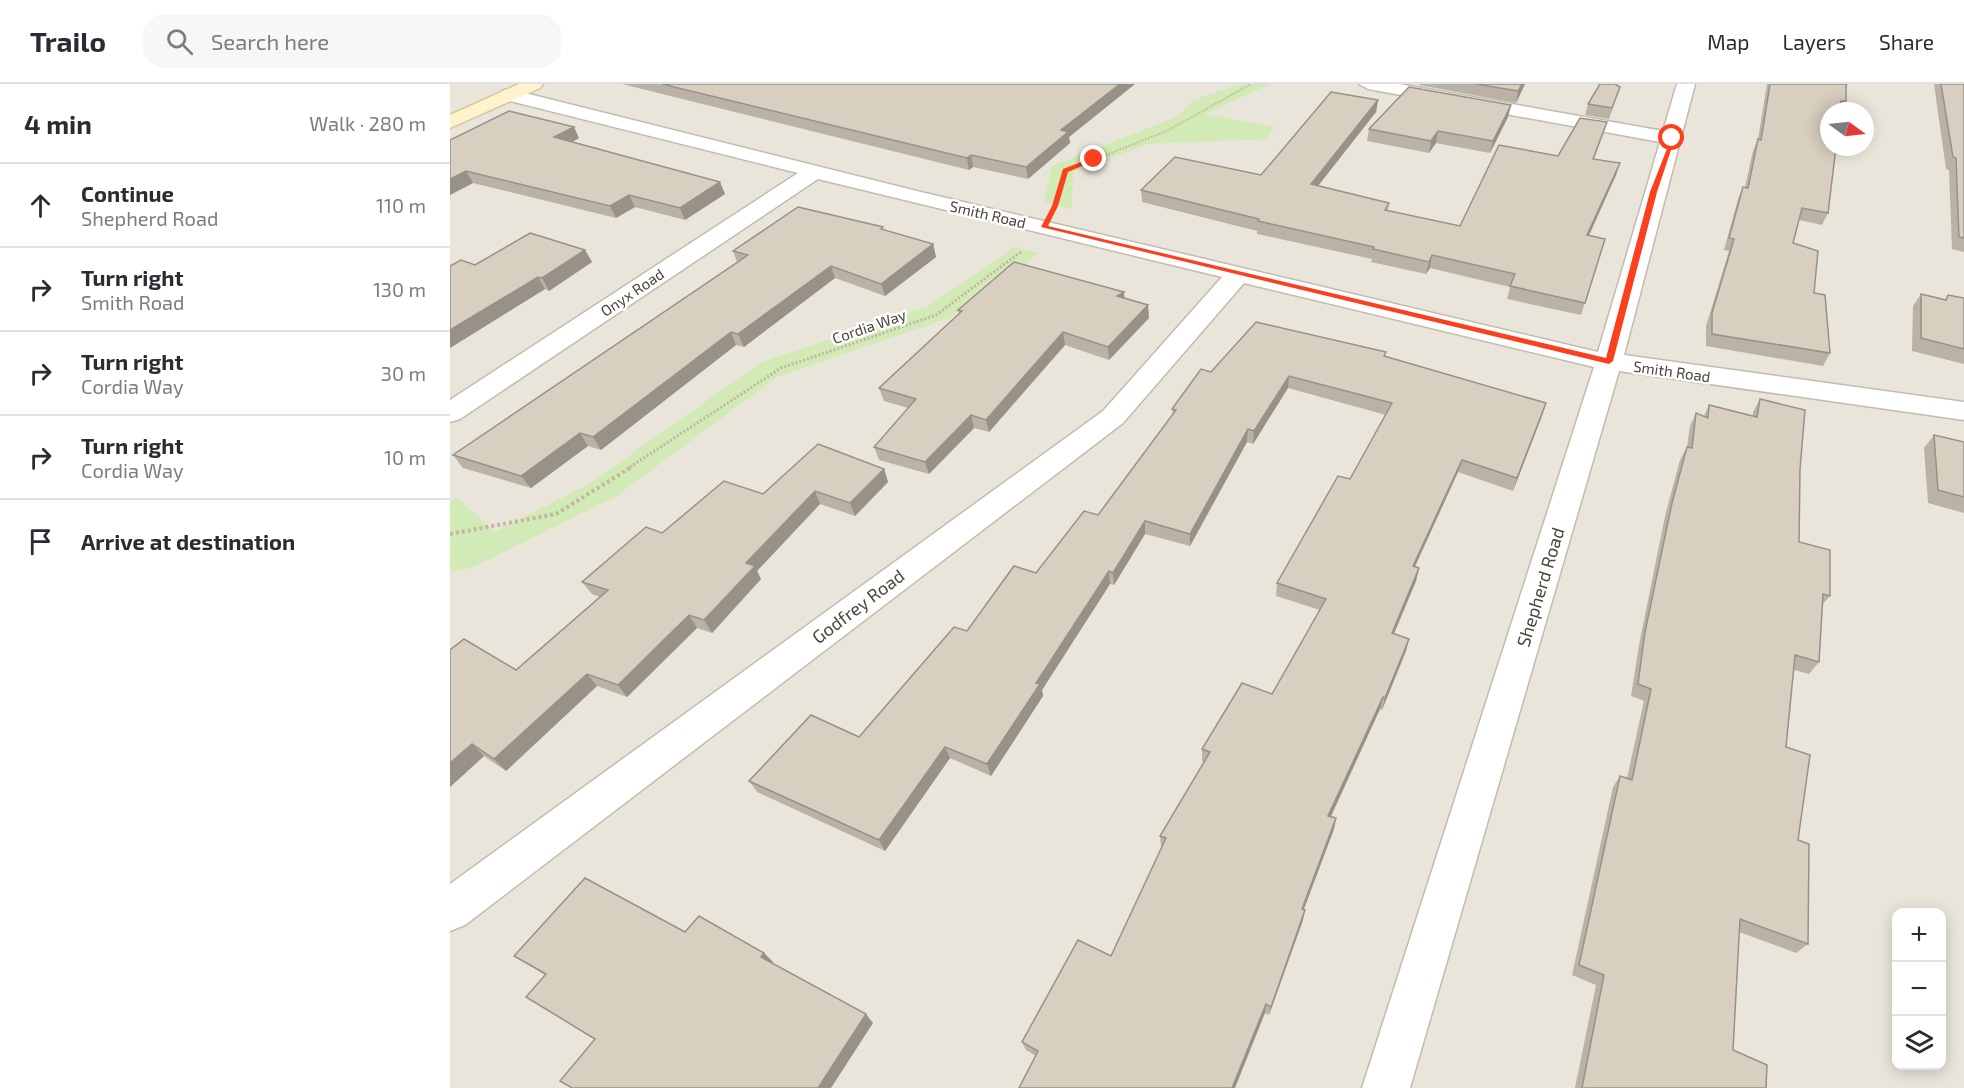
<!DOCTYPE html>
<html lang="en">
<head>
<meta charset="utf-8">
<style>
  :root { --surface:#fff; --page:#f7f7f7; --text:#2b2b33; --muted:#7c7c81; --line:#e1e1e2 }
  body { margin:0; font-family:"Exo 2",sans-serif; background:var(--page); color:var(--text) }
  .controls { position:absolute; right:18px; bottom:18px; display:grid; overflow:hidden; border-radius:12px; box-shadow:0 3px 15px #0003 }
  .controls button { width:54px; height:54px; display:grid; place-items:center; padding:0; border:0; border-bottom:2px solid var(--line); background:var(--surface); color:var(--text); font:30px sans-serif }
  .compass { position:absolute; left:1370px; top:18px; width:54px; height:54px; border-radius:50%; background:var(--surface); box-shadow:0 3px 15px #0003; rotate:105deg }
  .stop { position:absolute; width:18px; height:18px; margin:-14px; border:4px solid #fc3f1d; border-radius:50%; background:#fff }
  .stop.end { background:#fc3f1d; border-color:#fff; box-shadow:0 2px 6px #0008 }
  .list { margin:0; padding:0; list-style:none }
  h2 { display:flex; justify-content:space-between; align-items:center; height:78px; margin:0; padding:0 24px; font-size:26px }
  h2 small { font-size:20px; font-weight:400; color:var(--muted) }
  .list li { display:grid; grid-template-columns:39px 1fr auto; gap:18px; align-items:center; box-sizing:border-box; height:84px; padding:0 24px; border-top:2px solid var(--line) }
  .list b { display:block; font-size:22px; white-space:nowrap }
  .list p { margin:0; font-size:20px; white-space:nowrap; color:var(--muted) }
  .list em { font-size:20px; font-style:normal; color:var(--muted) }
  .icon { flex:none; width:33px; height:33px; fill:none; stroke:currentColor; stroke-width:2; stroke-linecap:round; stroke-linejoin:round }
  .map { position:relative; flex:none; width:1514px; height:1004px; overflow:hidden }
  header { display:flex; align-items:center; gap:36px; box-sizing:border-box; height:84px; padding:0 30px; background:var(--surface); border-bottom:2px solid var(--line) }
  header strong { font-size:28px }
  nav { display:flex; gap:33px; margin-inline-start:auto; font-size:21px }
  .search { width:420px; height:54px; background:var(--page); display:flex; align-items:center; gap:15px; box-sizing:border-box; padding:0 21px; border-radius:24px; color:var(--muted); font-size:22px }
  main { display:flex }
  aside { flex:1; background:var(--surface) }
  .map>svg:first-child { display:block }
  .residential { fill:#eae5da; fill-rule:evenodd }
  .green { fill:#d2eab5 }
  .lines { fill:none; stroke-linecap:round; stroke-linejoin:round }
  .street-casing { stroke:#c2bbae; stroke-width:3 }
  .secondary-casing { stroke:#d6c79b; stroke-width:3 }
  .path-far2 { stroke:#c4b79f; stroke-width:2; stroke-dasharray:1.5 1.5; stroke-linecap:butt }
  .path-far1 { stroke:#c4b79f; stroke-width:3; stroke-dasharray:2 2; stroke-linecap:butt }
  .path { stroke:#c4b79f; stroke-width:4; stroke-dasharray:3 3; stroke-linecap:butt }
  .street { fill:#fff; fill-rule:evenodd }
  .secondary { fill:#fff3cd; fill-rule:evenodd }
  .wall { fill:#bab2a6 }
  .shaded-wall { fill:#979187 }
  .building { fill:#d8cfc1; stroke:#979187; stroke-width:1.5 }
  .route { fill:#fc3f1d }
  .labels { text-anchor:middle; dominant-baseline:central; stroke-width:5; stroke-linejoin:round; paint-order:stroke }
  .far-street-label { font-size:15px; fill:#4b4439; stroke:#fff }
  .street-label { font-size:18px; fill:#4b4439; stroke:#fff }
</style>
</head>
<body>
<header>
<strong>Trailo</strong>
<div class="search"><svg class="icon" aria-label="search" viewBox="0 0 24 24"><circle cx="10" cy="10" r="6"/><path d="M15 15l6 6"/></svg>Search here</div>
<nav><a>Map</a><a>Layers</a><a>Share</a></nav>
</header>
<main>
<aside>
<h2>4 min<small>Walk · 280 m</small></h2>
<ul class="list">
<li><svg class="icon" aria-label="ahead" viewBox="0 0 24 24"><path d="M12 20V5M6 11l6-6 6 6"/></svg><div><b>Continue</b><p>Shepherd Road</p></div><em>110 m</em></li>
<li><svg class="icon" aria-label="right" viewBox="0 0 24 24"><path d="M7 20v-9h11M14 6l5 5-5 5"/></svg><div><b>Turn right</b><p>Smith Road</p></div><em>130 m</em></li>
<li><svg class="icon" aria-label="right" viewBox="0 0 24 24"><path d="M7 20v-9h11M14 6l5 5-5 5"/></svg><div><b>Turn right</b><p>Cordia Way</p></div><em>30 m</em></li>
<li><svg class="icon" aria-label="right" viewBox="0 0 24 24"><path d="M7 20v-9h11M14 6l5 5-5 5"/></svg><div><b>Turn right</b><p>Cordia Way</p></div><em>10 m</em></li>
<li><svg class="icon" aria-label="arrive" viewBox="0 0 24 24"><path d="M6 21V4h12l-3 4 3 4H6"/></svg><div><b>Arrive at destination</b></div></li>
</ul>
</aside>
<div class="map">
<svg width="1514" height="1004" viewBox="0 0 1514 1004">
  <rect width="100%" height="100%" fill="#f6f3ec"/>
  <!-- residential -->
  <path class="residential" d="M0,0H1514V1004H0ZM1379,27H1415V63H1379ZM1446,828H1492V982H1446Z"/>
  <!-- green -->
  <g class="green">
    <path d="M790,0H820L755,30L825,43L816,55L698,60L623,88L622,125L594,118L602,82L729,32L743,16Z"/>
    <path d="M565,163L589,169L502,233L327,293L165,413L21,484L0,488V416L8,414L45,448L139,400L310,279L478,222Z"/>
  </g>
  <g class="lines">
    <!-- street casing -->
    <g class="street-casing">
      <path id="street" d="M909,0H949L1213,47L1227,0H1245L1174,271L1514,318V336L1169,287L960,1004H912L1144,283L794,199L673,339L15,841L0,847V800L653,327L772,193L368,95L10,335L0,338V316L348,89L52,15L50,11L52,7L59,5L471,108L1148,268L1210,58L918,5Z"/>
    </g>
    <!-- secondary casing -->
    <g class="secondary-casing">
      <path id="secondary" d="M69,0H93L90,4L0,44V31Z"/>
    </g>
    <!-- path-far2 -->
    <g class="path-far2">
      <path d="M607,117L615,87L717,47L801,0"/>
      <path d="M570,169L572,167"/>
    </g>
    <!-- path-far1 -->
    <path class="path-far1" d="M180,383L331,284L486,231L572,167"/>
    <!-- path -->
    <path class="path" d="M0,450L106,430L183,382"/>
    <!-- street -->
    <use href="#street" class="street"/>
    <!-- secondary -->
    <use href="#secondary" class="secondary"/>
  </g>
  <!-- wall -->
  <g class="wall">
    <path d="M172,0H685L619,53L620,59L578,95L523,83L519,86Z"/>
    <path d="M970,0H1075L1066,19L969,1Z"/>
    <path d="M1317,0H1398L1396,5V17L1391,27H1379L1378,129L1372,141L1349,136L1343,159L1364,209L1380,269L1373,282L1256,262V242L1279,167L1274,166L1288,115L1293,103H1295L1303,67L1308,55Z"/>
    <path d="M1484,0H1514V168L1502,165L1499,86L1496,85Z"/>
    <path d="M1170,3L1159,35L1135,31L1138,20Z"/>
    <path d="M928,16L926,28L868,102L939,119L938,127L1010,142L1157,38L1144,75L1170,79L1166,91L1139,152L1155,155L1131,231L1057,215L1060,203L980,184L976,190L921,178L922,175L807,150V147L692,118L691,106L811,91Z"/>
    <path d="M1061,21L1058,33L1040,69L986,59L979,69L917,57L919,45Z"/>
    <path d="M129,54L122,58L275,110L235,136L185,123L166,134L23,99L0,111V56Z"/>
    <path d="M434,146L483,160L486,173L435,212L385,194L294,263L286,261L151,366L138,362L81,404L13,384L3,371L287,178L283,167Z"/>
    <path d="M135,166L142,178L99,207L95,205L0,264V182L25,181Z"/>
    <path d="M674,208V214L698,221L699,234L659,276L615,261L539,348L524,344L479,390L429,376L424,363L458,324L434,317L429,304L509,230L508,226Z"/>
    <path d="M1471,210L1495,216L1498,211L1514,214V280L1462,267L1463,222Z"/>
    <path d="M936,268L935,273L1096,319L1063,407L1008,388L965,483L969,484L966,497L944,550L959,555L956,567L932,626L930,625L881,732L886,734L884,745L854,825L853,836L819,931L815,929L586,972L576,966L572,958L661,872L712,763H711L710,752L755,678L752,677V665L822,610L870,526L826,512L827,499L900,395L936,331L838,304L803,360L797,358L740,462L695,450L664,501L660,500L592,606L593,612L541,692L500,674L435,767L307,708L299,697L409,653L517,547L586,489L648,431L723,331L722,325L761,288Z"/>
    <path d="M1310,315L1350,385L1349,458L1380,512L1372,521L1369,578L1359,590L1344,586L1336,663L1348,756L1358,860L1346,869L1289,848L1283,966L1316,1004H1125L1146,901L1122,891L1163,703L1170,692L1177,694L1194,617L1181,612L1189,561L1215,432L1230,376L1237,363L1240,342L1246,329L1254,332L1259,321L1303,332V328Z"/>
    <path d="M1484,351L1514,358V429L1478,419L1474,364Z"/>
    <path d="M434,385L438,398L405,432L370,420L307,487L311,495L262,549L247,544L177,613L147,602L56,687L34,672L0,703V566L66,586L150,513L142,510L132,498L212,449L313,410Z"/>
    <path d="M235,848L314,869L323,878L322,880L423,939L145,956L95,891L64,872Z"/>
  </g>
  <!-- shaded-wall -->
  <g class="shaded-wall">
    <path d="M670,0H685L619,53L620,59L578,95L576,83L611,46Z"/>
    <path d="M1072,0H1075L1066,19L1068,7Z"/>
    <path d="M928,16L926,28L860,112L861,100Z"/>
    <path d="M1061,21L1058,33L1040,69L1043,57Z"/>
    <path d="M124,43L129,54L110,65L104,53Z"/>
    <path d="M988,47L986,59L979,69L981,57Z"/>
    <path d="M521,71L523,83L519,86L517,74Z"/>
    <path d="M1170,79L1166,91L1133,164L1137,151Z"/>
    <path d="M16,87L23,99L0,111V95Z"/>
    <path d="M270,98L275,110L235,136L230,124Z"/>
    <path d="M179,111L185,123L166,134L160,122Z"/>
    <path d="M483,160L486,173L435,212L431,200Z"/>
    <path d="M135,166L142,178L99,207L92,194Z"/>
    <path d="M982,171L980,184L976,190L979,178Z"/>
    <path d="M381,182L385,194L294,263L288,250Z"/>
    <path d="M88,193L95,205L0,264V246Z"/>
    <path d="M674,208L675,220L667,212Z"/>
    <path d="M698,221L699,234L659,276L658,263Z"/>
    <path d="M281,248L286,261L151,366L143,353Z"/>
    <path d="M613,248L615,261L539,348L536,336Z"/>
    <path d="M839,292L838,304L803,360L804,347Z"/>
    <path d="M1096,319L1092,332L1063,407L1067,394Z"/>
    <path d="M521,331L524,344L479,390L475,378Z"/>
    <path d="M798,345L797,358L740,462V450Z"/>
    <path d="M130,349L138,362L81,404L71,392Z"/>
    <path d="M1012,376L1008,388L959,495L963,482Z"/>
    <path d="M434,385L438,398L405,432L400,419Z"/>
    <path d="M365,407L370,420L307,487L311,495L262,549L254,536L296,479Z"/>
    <path d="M695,437V450L664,501L663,489Z"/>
    <path d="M969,484L966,497L939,561L942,549Z"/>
    <path d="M659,487L660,500L592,606L593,612L541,692L537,680L586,599Z"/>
    <path d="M239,531L247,544L177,613L168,601Z"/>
    <path d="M959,555L956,567L932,626L935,614Z"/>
    <path d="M137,590L147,602L56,687L44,675Z"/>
    <path d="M933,613L930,625L876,743L878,732Z"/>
    <path d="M22,660L34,672L0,703V679Z"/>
    <path d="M495,663L500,674L435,767L429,756Z"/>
    <path d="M886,734L884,745L850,835L852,825Z"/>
    <path d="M855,826L853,836L819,931L821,923Z"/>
    <path d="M314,869L323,878L320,883L311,873Z"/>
    <path d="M816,920L815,929L785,1004H782Z"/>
    <path d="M416,930L423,939L381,1004H368Z"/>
  </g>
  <!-- building -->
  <g class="building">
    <path d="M212,0H670L611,46L618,48L576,83L521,71L517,74Z"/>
    <path d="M1026,0H1072L1068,7Z"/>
    <path d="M1150,0H1165L1170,3L1162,24L1138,20Z"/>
    <path d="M1320,0H1396V17H1391L1390,27H1379V63H1386L1378,129L1352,124L1343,159L1368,167L1364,209L1375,211L1380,269L1262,250V229L1284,155L1279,154L1293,103L1298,104L1308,55L1311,56Z"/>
    <path d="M1491,0H1514V154L1509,153L1506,74L1503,73Z"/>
    <path d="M959,3L1061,21L1043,57L988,47L981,57L919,45Z"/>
    <path d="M881,8L928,16L861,100L939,119L935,126L1010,142L1049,61L1108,72L1130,34L1157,38L1143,75L1170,79L1137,151L1155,155L1135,219L1060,202L1065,190L982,171L979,178L923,165L924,163L808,137L809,135L691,106L725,73L811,91Z"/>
    <path d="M59,27L124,43L104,53L270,98L230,124L179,111L160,122L16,87L0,95V56Z"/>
    <path d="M348,123L433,143L431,145L483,160L431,200L381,182L288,250L281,248L143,353L130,349L71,392L3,371L298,171L283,167Z"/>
    <path d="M80,149L135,166L92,194L88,193L0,246V182L11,176L25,181Z"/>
    <path d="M564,178L674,208L667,212L698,221L658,263L613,248L536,336L521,331L475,378L424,363L466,315L429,304L512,227L508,226Z"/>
    <path d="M1471,210L1496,216L1498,211L1514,214V265L1471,254Z"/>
    <path d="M806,238L936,268L934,272L1096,319L1067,394L1012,376L963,482L969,484L942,549L959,555L935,614L933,613L878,732L886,734L852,825L855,826L821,923L816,920L782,1004H569L588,967L572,958L628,856L661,872L716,754L710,752L760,668L752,665L792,599L822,610L876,515L827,499L888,392L900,395L942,319L839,292L804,347L798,345L740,450L695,437L663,489L659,487L586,599L590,600L537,680L495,663L429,756L299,697L361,631L409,653L504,543L517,547L564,482L586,489L634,427L648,431L726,326L722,325L751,285L761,288Z"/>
    <path d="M1310,315L1355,326L1350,385L1349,458L1380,466V512L1373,510L1369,578L1345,571L1336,663L1360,671L1348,756L1359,760L1358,860L1290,835L1283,966L1317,981L1316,1004H1132L1154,891L1129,881L1170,692L1182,696L1201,605L1188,600L1195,548L1222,419L1237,363L1242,364L1246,329L1258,334L1259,321L1307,333Z"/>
    <path d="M1484,351L1514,358V413L1488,406Z"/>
    <path d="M368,360L434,385L400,419L365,407L296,479L305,482L254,536L239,531L168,601L137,590L44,675L22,660L0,679V566L14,555L66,586L158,506L132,498L196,443L212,449L274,397L313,410Z"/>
    <path d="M135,794L235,848L249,832L314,869L311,873L416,930L368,1004H122L110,997L145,955L76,913L96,890L64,872Z"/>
  </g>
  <!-- route -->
  <path class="route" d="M1222,52L1225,54L1207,108L1163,277L1159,280L591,143L602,122L613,85L644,73L646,76L618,88L608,122L598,142L1156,274L1200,108Z"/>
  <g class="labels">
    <!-- far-street labels -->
    <g class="far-street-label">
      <text transform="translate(538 130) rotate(13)">Smith Road</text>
      <text transform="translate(182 208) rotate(-34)">Onyx Road</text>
      <text transform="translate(419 242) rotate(-19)">Cordia Way</text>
      <text transform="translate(1222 287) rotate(8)">Smith Road</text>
    </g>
    <!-- street labels -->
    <g class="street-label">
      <text transform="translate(1090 503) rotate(-73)">Shepherd Road</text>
      <text transform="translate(408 522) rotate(-37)">Godfrey Road</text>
    </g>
  </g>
</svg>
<div class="controls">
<button>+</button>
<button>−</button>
<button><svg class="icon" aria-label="layers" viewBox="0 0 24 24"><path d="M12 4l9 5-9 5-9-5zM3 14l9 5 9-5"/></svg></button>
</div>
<svg class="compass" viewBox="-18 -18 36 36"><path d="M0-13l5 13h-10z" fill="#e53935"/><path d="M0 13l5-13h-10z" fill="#7c7c81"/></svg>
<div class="stop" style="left:1222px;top:54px"></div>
<div class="stop end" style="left:644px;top:75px"></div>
</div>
</main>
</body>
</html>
